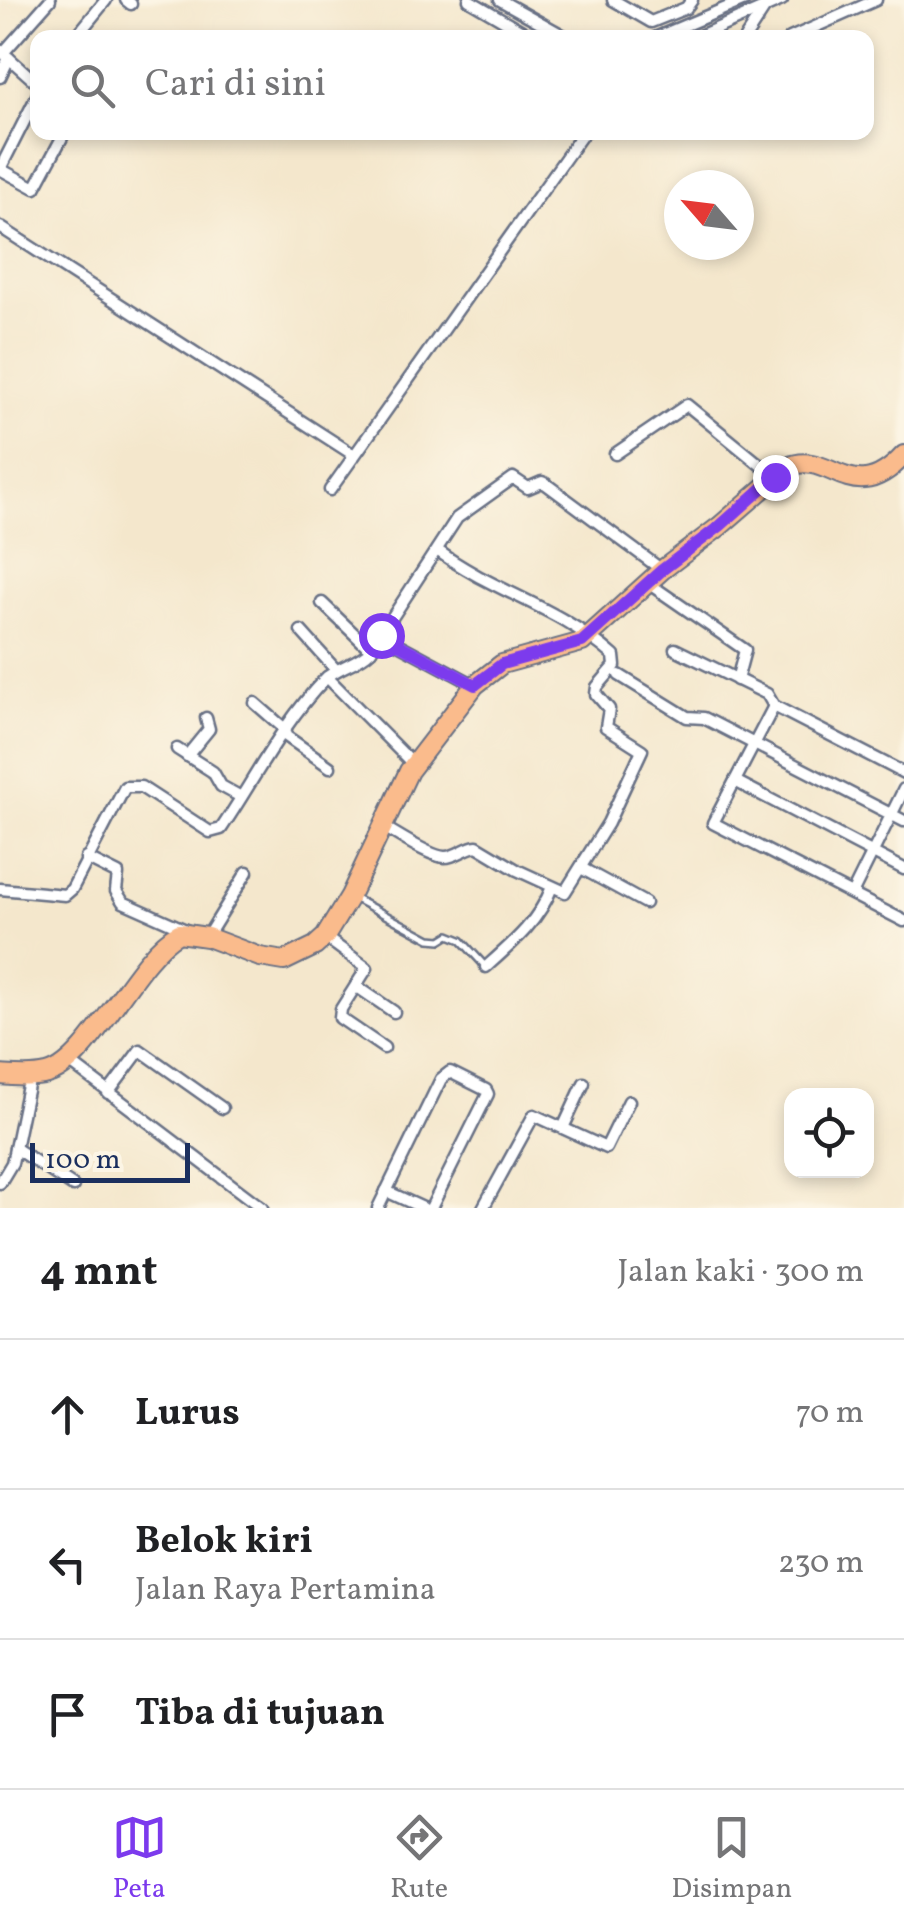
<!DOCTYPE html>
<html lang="id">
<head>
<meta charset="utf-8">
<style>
  :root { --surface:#fff; --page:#f2f2f2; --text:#202124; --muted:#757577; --line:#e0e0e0; --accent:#7c3aed }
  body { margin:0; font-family:Vollkorn,serif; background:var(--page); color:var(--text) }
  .controls { position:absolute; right:30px; bottom:30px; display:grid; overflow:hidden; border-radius:20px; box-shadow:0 5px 15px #0003 }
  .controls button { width:90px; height:90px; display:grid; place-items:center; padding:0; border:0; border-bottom:2px solid var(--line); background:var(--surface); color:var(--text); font:50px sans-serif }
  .compass { position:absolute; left:664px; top:170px; width:90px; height:90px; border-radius:50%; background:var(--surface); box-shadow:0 5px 15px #0003; rotate:298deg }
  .scale { position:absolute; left:30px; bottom:25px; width:160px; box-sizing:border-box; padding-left:10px; border:5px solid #1b2f5e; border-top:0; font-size:28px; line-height:35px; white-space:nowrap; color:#1b2f5e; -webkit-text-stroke:8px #fcf5e5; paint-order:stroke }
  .stop { position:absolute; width:30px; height:30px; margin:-22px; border:8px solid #7c3aed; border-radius:50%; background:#fff }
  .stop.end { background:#7c3aed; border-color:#fff; box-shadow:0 2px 10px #0008 }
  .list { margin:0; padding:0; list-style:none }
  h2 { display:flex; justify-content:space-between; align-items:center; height:130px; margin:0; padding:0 40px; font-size:42px }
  h2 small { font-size:32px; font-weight:400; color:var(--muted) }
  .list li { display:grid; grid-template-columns:65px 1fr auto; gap:30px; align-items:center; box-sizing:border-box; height:150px; padding:0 40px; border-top:2px solid var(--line) }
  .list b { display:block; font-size:38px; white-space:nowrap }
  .list p { margin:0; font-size:32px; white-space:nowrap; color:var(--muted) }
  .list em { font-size:32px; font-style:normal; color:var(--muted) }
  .icon { flex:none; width:55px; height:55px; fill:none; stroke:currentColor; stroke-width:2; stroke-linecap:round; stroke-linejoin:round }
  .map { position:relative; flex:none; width:904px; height:1208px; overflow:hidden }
  .search { position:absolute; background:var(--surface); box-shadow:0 5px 15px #0003; left:30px; right:30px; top:30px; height:110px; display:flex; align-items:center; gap:25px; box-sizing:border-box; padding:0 35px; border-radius:20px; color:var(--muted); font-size:38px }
  .sheet { height:580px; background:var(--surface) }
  nav { display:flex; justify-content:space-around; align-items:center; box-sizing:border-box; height:140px; border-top:2px solid var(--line); background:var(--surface); font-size:28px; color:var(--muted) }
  nav a { display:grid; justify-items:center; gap:5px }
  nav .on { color:var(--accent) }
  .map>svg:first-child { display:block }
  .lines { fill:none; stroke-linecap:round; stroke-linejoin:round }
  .lane-casing { stroke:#676f84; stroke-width:10 }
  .street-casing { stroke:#676f84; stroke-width:15 }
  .primary-casing { stroke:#676f84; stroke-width:22 }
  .lane { stroke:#fff; stroke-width:5 }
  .street { stroke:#fff; stroke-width:10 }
  .primary { stroke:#fabb8c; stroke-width:18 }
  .route { stroke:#7c3aed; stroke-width:12 }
</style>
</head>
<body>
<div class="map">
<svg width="904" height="1208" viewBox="0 0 904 1208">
  <rect width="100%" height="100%" fill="#fcf5e5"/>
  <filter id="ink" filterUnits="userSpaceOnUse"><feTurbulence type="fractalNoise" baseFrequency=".01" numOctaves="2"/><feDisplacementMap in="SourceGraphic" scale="20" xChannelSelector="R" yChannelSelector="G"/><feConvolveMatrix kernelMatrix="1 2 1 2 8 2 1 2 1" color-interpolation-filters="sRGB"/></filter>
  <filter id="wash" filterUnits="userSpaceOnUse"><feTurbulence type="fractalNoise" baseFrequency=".0048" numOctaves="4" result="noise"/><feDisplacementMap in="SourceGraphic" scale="40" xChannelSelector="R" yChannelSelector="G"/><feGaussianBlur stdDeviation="2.25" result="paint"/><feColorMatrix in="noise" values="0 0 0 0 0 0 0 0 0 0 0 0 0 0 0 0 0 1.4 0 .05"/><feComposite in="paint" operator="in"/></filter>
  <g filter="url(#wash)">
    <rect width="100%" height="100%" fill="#f4e7cc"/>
  </g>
  <g filter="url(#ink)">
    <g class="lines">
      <!-- lane casing -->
      <g class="lane-casing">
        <path id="lane" d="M352,897L430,939L441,940L449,935L461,940L486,967"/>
      </g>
      <!-- street casing -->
      <g class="street-casing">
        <g id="street">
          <path d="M126,0L131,4"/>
          <path d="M469,0L534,38"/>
          <path d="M500,0L568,38"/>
          <path d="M613,0L651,22L686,8L692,0"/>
          <path d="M75,38L106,0"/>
          <path d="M655,38L745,0"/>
          <path d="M695,38L782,0"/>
          <path d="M745,38L764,9"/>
          <path d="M790,38L876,0"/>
          <path d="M1,51L38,84"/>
          <path d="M3,53L50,0"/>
          <path d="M0,77L9,58"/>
          <path d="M0,169L35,188L65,132"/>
          <path d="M0,169L38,94"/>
          <path d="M0,227L354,455"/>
          <path d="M615,454L687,405L775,477"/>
          <path d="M330,490L584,132"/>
          <path d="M648,583L745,650L737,680"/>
          <path d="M322,603L371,650"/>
          <path d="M301,631L336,670"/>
          <path d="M381,635L475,685"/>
          <path d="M675,649L767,694L774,706L904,773"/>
          <path d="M619,675L687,717L704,718L904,821"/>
          <path d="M327,677L414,765"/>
          <path d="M255,703L286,730"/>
          <path d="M774,706L713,823L904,921"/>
          <path d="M283,734L330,767"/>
          <path d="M177,749L213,772L221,786L241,797"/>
          <path d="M187,756L209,729L206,718"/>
          <path d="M735,781L904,869"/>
          <path d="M382,826C397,834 430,857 445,857C456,857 466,847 477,846L517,870L565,892L608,823L642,750L606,727L609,709L596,694L597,687L615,666L614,656C558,606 493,592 437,550"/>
          <path d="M86,858L118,874L116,891L123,902L186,930"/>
          <path d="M581,868L645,903"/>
          <path d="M0,889L65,895L72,889L125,787H141L210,832L221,829C254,780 283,722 325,679C338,666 358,664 371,650L457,518L513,478L528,488L542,482L546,484L662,570"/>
          <path d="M852,894L904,789"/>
          <path d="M207,937L247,872"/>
          <path d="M325,937L367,968L341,1009L340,1018L384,1048"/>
          <path d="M486,967C513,943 539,921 552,887"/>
          <path d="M356,986L394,1012"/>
          <path d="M68,1061L262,1208"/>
          <path d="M108,1093L140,1050L222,1108"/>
          <path d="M563,1128L584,1083"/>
          <path d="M15,1148L73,1186"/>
          <path d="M0,1183L12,1163L30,1076"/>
          <path d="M386,1191L423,1208"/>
          <path d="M378,1208L441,1079L450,1072L486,1090L488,1094L431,1208"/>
          <path d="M483,1208L534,1115L606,1148L629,1101"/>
        </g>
      </g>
      <!-- primary casing -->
      <g class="primary-casing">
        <path id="primary" d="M0,1075C15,1076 32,1078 47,1074C90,1064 135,956 179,933L207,937L260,957L284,961L315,946L325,937L350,896L409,771L475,685L502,664L582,642L662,570L720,526L788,467C830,448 852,512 904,455"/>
      </g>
      <!-- lane -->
      <use href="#lane" class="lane"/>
      <!-- street -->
      <use href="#street" class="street"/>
      <!-- primary -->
      <use href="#primary" class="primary"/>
    </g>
  </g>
  <g class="lines" filter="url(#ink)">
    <!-- route -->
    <path class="route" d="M381,635L475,685L502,664L582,642L662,570L720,526L775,477"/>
  </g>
</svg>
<div class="controls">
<button><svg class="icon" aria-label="locate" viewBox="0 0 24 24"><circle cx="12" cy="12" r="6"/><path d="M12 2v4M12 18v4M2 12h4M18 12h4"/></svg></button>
</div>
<svg class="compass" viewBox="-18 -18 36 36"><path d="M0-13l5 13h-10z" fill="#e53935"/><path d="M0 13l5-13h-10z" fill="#757577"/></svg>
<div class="scale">100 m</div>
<div class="stop" style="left:381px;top:635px"></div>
<div class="stop end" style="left:775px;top:477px"></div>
<div class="search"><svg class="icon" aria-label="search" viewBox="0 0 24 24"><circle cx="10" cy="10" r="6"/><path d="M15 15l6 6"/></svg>Cari di sini</div>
</div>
<section class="sheet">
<h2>4 mnt<small>Jalan kaki · 300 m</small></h2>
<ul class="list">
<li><svg class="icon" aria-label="ahead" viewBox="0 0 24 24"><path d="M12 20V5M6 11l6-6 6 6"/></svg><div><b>Lurus</b></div><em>70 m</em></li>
<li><svg class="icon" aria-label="left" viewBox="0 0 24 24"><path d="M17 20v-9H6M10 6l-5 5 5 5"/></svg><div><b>Belok kiri</b><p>Jalan Raya Pertamina</p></div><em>230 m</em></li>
<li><svg class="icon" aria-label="arrive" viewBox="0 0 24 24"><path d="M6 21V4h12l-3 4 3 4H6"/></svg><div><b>Tiba di tujuan</b></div></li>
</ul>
</section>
<nav>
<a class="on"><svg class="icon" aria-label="map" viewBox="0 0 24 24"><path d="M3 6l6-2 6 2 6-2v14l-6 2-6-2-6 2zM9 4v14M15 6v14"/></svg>Peta</a>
<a><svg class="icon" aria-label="directions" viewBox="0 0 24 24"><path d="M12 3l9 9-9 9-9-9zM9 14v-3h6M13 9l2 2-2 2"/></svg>Rute</a>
<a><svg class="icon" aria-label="saved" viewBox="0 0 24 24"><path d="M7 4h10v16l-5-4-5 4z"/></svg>Disimpan</a>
</nav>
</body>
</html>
